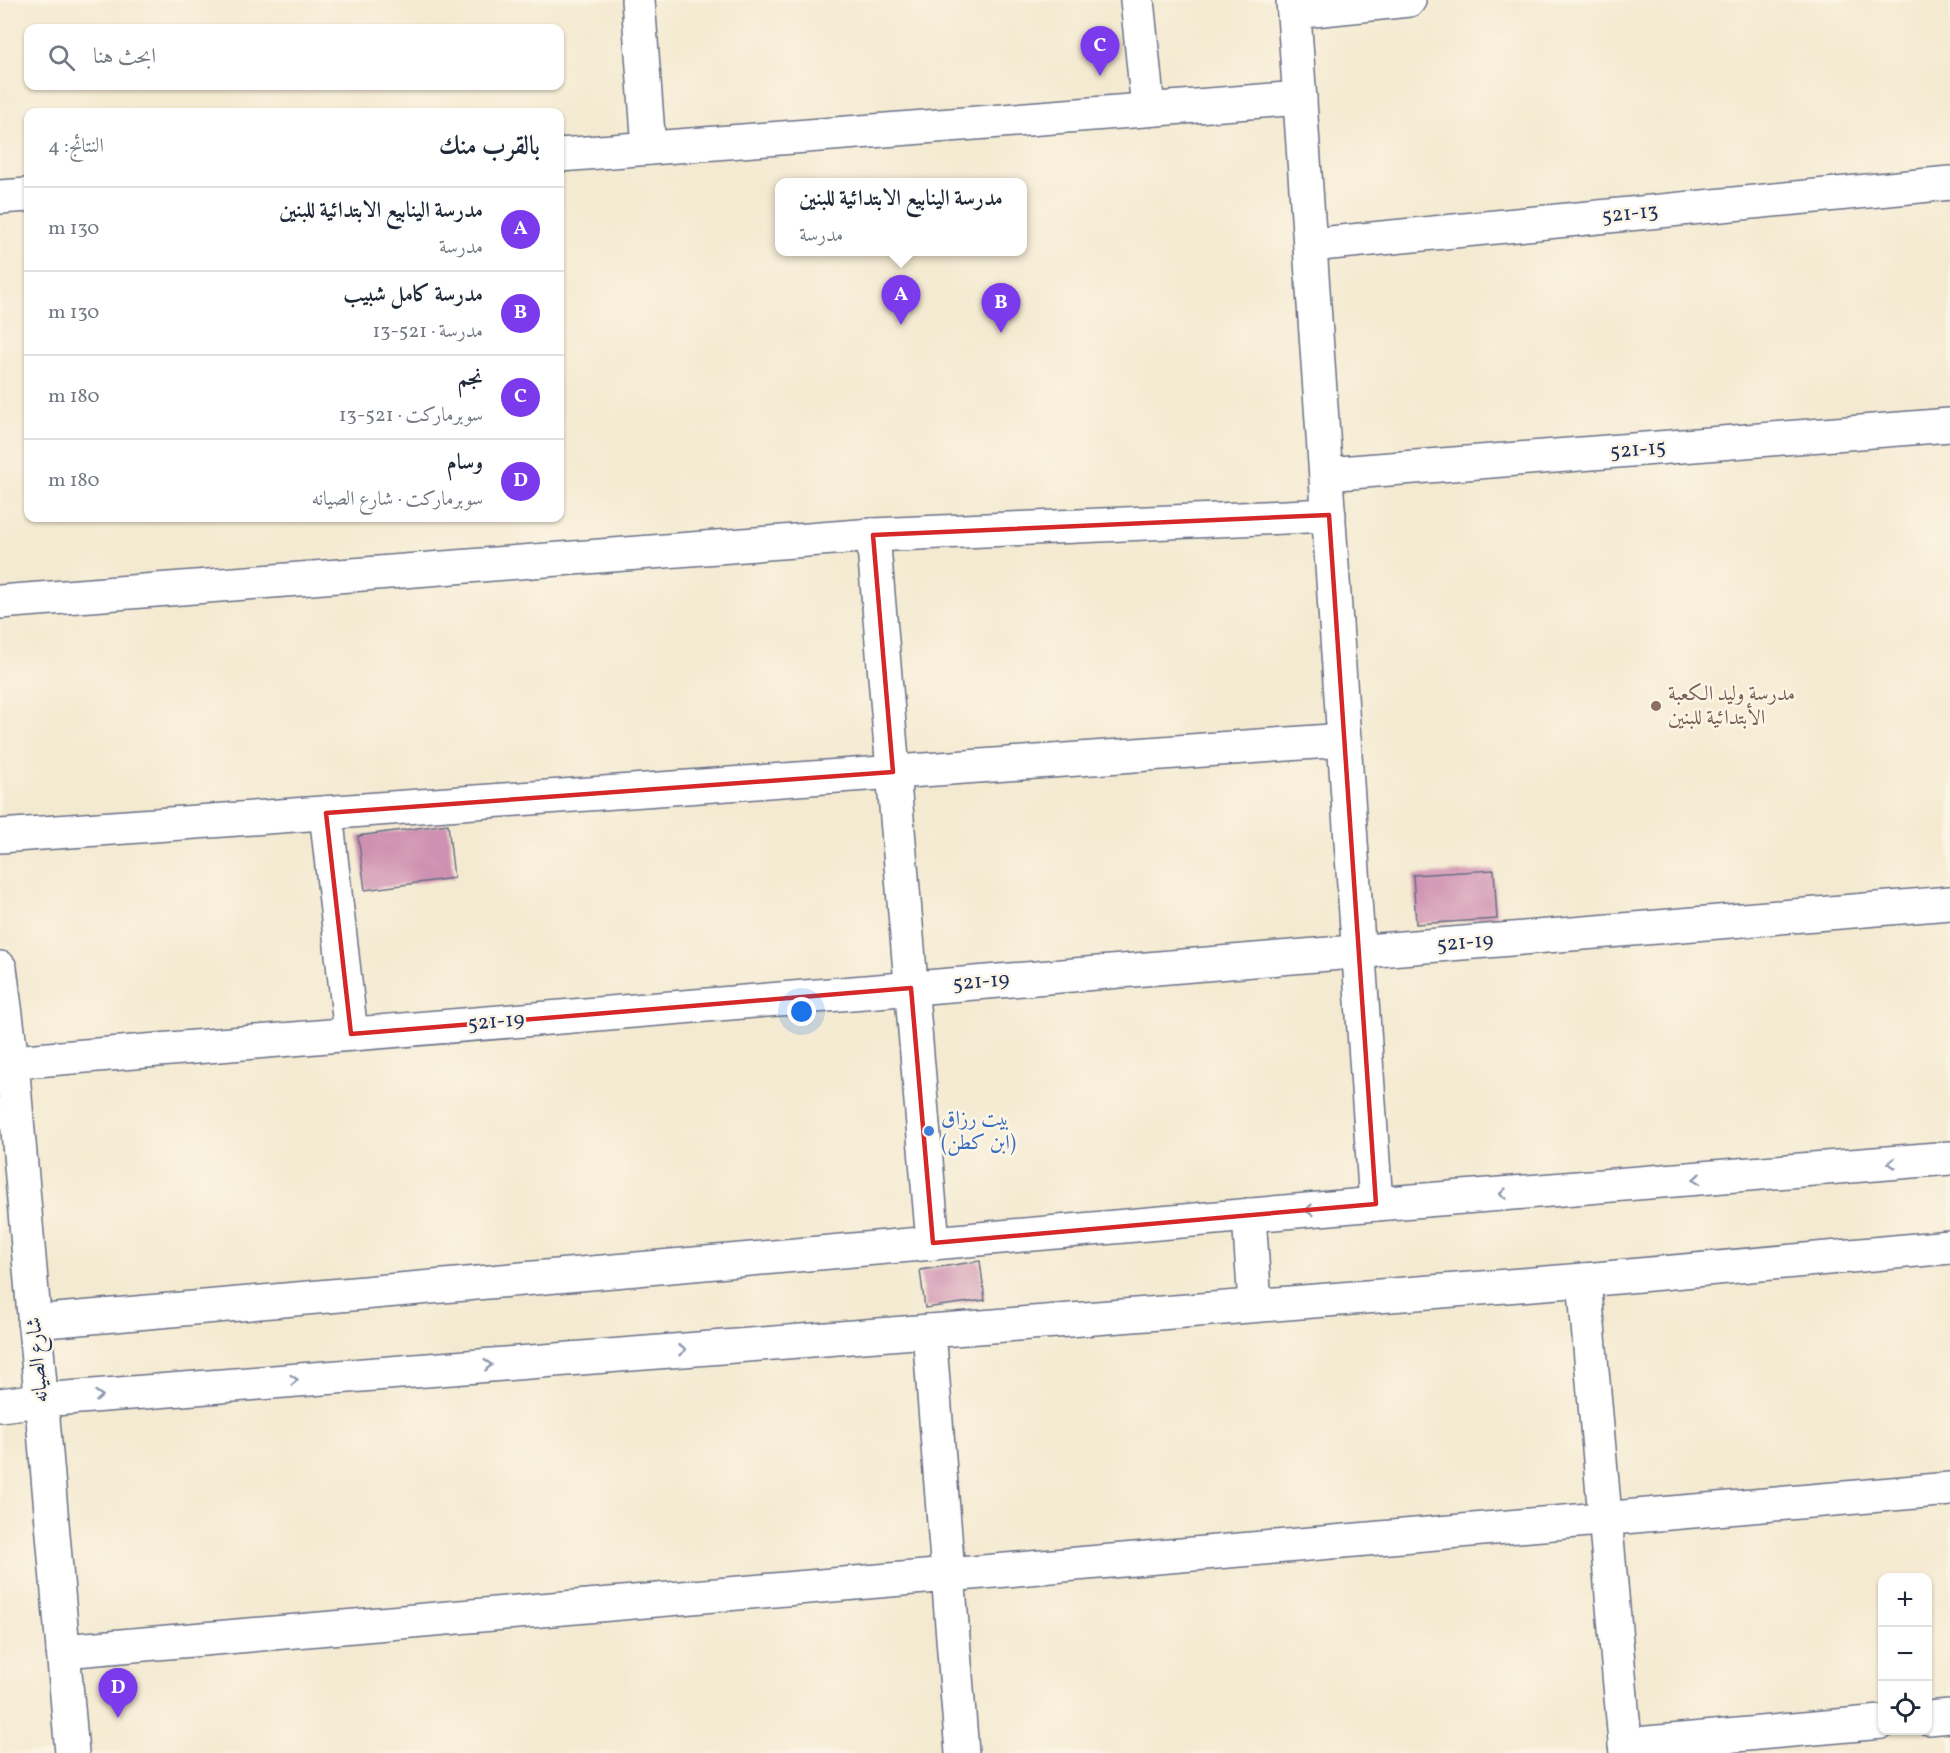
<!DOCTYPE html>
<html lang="ar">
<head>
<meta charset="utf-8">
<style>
  :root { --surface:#fff; --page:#f6f6f7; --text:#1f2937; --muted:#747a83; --line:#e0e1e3; --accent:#7c3aed }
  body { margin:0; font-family:Vollkorn,Amiri,serif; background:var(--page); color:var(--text); direction:rtl }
  .controls { position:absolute; right:18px; bottom:18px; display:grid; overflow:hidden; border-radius:12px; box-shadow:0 2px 4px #0004 }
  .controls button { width:54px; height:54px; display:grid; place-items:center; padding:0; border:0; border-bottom:2px solid var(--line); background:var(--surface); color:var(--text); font:30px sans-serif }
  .you { position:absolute; left:802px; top:1012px; width:21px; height:21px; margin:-15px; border:4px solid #fff; border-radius:50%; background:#1a73e8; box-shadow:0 0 0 9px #1a73e833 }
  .badge { display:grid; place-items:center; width:39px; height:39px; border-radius:50%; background:var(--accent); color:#fff; font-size:20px; font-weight:700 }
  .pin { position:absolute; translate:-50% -50px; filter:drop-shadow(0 2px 3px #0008) }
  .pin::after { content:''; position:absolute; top:32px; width:21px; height:18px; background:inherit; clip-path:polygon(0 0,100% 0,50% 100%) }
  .popup { position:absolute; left:775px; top:178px; width:252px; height:78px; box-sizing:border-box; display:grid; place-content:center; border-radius:12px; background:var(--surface); filter:drop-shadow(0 2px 4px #0005); font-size:20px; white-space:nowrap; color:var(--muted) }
  .popup b { font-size:22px; color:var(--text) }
  .popup::after { content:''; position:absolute; left:50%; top:100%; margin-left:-12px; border:12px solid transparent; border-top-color:var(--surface) }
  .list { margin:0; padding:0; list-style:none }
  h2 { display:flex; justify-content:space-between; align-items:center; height:78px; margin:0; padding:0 24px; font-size:26px }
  h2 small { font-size:20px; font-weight:400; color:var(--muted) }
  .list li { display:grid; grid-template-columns:39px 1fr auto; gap:18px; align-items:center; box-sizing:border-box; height:84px; padding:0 24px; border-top:2px solid var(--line) }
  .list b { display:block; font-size:22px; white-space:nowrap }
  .list p { margin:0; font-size:20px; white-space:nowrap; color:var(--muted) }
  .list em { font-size:20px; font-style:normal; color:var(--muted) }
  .icon { flex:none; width:33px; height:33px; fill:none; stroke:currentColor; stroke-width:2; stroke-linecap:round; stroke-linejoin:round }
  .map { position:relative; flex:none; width:1950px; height:1753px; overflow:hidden; direction:ltr }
  .search { position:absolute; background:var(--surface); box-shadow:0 2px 4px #0004; left:24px; top:24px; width:540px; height:66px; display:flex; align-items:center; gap:15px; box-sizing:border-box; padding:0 21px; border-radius:12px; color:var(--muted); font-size:22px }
  .panel { position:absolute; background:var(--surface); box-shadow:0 2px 4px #0004; left:24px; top:108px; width:540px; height:414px; border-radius:12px; direction:rtl }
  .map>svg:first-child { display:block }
  .building { fill:#cf91b1 }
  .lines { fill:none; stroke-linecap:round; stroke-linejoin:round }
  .minor-casing { stroke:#677086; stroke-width:36 }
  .minor { stroke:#fff; stroke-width:33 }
  .oneway { stroke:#8d97ae }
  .marked { fill:none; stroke:#d62828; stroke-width:4.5; stroke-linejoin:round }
  .education-dot { fill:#8d6e63; stroke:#fcf5e5; stroke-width:2 }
  .shop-dot { fill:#3f7fe0; stroke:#fcf5e5; stroke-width:2 }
  .labels { text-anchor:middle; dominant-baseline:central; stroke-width:5; stroke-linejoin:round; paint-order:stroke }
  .street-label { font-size:21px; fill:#1b2f5e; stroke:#fcf5e5 }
  .education-label { font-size:21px; fill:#785e54; stroke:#fcf5e5; text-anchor:start }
  .shop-label { font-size:21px; fill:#366cbe; stroke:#fcf5e5; text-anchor:start }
</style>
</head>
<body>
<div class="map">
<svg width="1950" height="1753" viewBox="0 0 1950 1753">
  <rect width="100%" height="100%" fill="#fcf5e5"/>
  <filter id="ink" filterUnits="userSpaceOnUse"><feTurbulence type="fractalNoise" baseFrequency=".0167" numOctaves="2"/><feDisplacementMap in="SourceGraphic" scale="12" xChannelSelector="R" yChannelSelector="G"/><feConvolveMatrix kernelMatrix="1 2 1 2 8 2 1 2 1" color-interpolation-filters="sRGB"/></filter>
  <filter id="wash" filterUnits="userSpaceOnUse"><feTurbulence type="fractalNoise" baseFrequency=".008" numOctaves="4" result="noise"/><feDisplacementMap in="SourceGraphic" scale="24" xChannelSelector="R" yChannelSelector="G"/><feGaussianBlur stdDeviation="1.35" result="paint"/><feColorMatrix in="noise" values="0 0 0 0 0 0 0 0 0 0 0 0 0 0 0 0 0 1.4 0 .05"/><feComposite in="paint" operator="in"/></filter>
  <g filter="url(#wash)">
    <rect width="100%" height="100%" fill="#f4ead1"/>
    <g id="blocks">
      <!-- building -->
      <g class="building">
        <path d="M448,824L454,878L365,890L358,836Z"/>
        <path d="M1494,870L1497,919L1416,924L1413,875Z"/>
        <path d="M980,1261L985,1300L925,1308L920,1270Z"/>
      </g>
    </g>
  </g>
  <g filter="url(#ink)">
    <use href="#blocks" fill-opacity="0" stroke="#677086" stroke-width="1.5"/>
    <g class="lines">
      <!-- minor casing -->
      <g class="minor-casing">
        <g id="minor">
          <path d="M638,0L649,148"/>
          <path d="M1137,0L1148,109"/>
          <path d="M1293,0L1376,1204"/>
          <path d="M1294,12L1409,0"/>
          <path d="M560,155L1300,98"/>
          <path d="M0,197L28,195"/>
          <path d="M1310,245L1950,183"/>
          <path d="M1326,474L1950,425"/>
          <path d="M873,535L933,1243"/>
          <path d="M0,602L873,535L1329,515"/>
          <path d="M326,813L351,1034"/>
          <path d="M0,836L1344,740"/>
          <path d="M0,968L12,1062L72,1753"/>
          <path d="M12,1062L1950,903"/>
          <path d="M1249,1215L1255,1305"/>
          <path d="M1584,1280L1626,1753"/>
          <path d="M34,1322L1376,1204L1950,1158"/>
          <path d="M929,1331L962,1753"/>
          <path d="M0,1405L41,1400L1584,1280L1950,1247"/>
          <path d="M63,1651L1950,1489"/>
          <path d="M1928,1718L1950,1716"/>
          <path d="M1625,1745L1882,1722"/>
        </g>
      </g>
      <!-- minor -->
      <use href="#minor" class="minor"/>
    </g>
    <!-- one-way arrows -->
    <defs><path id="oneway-chevron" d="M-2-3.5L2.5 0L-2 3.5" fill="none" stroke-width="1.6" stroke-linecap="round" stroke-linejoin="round" transform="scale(1.5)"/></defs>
    <g class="oneway">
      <use href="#oneway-chevron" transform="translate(1892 1163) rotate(175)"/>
      <use href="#oneway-chevron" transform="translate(1697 1179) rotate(175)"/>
      <use href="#oneway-chevron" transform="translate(1503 1194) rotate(175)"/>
      <use href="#oneway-chevron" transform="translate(1309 1210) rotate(175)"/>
      <use href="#oneway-chevron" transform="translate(682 1350) rotate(-4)"/>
      <use href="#oneway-chevron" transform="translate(488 1365) rotate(-4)"/>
      <use href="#oneway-chevron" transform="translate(294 1380) rotate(-4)"/>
      <use href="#oneway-chevron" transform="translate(99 1396) rotate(-4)"/>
    </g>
  </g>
  <!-- marked area -->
  <path class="marked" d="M1329,515L1376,1204L933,1243L911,988L351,1034L326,813L893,772L873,535Z"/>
  <!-- markers -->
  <circle class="education-dot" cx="1656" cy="706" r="6"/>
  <circle class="shop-dot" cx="929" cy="1131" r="6"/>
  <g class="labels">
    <!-- street labels -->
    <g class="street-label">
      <text transform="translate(1630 214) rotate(-6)">521-13</text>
      <text transform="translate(1638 450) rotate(-5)">521-15</text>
      <text transform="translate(1465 943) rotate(-5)">521-19</text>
      <text transform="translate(981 982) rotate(-5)">521-19</text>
      <text transform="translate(496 1022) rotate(-5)">521-19</text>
      <text transform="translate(38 1360) rotate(-95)">شارع الصيانه</text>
    </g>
    <!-- education labels -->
    <g class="education-label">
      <text x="1668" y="694">مدرسة وليد الكعبة<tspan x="1668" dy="24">الأبتدائية للبنين</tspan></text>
    </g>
    <!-- shop labels -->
    <g class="shop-label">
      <text x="941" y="1119">بيت رزاق<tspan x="941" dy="24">(ابن كطن)</tspan></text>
    </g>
  </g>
</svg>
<div class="controls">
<button>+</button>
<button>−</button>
<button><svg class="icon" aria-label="locate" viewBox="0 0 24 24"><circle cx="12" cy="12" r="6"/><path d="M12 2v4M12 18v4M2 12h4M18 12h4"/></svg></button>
</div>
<div class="you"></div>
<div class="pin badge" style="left:901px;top:325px">A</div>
<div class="popup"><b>مدرسة الينابيع الابتدائية للبنين</b>مدرسة</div>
<div class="pin badge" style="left:1001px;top:333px">B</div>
<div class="pin badge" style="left:1100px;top:76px">C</div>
<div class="pin badge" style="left:118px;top:1718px">D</div>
<div class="search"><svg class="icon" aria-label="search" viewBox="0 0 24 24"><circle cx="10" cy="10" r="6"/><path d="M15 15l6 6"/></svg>ابحث هنا</div>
<section class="panel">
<h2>بالقرب منك<small>النتائج: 4</small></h2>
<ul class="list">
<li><span class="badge">A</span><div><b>مدرسة الينابيع الابتدائية للبنين</b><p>مدرسة</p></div><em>130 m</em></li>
<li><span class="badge">B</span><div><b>مدرسة كامل شبيب</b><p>مدرسة · 521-13</p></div><em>130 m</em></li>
<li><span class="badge">C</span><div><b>نجم</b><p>سوبرماركت · 521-13</p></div><em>180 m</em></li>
<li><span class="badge">D</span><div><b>وسام</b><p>سوبرماركت · شارع الصيانه</p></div><em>180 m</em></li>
</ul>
</section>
</div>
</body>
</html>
